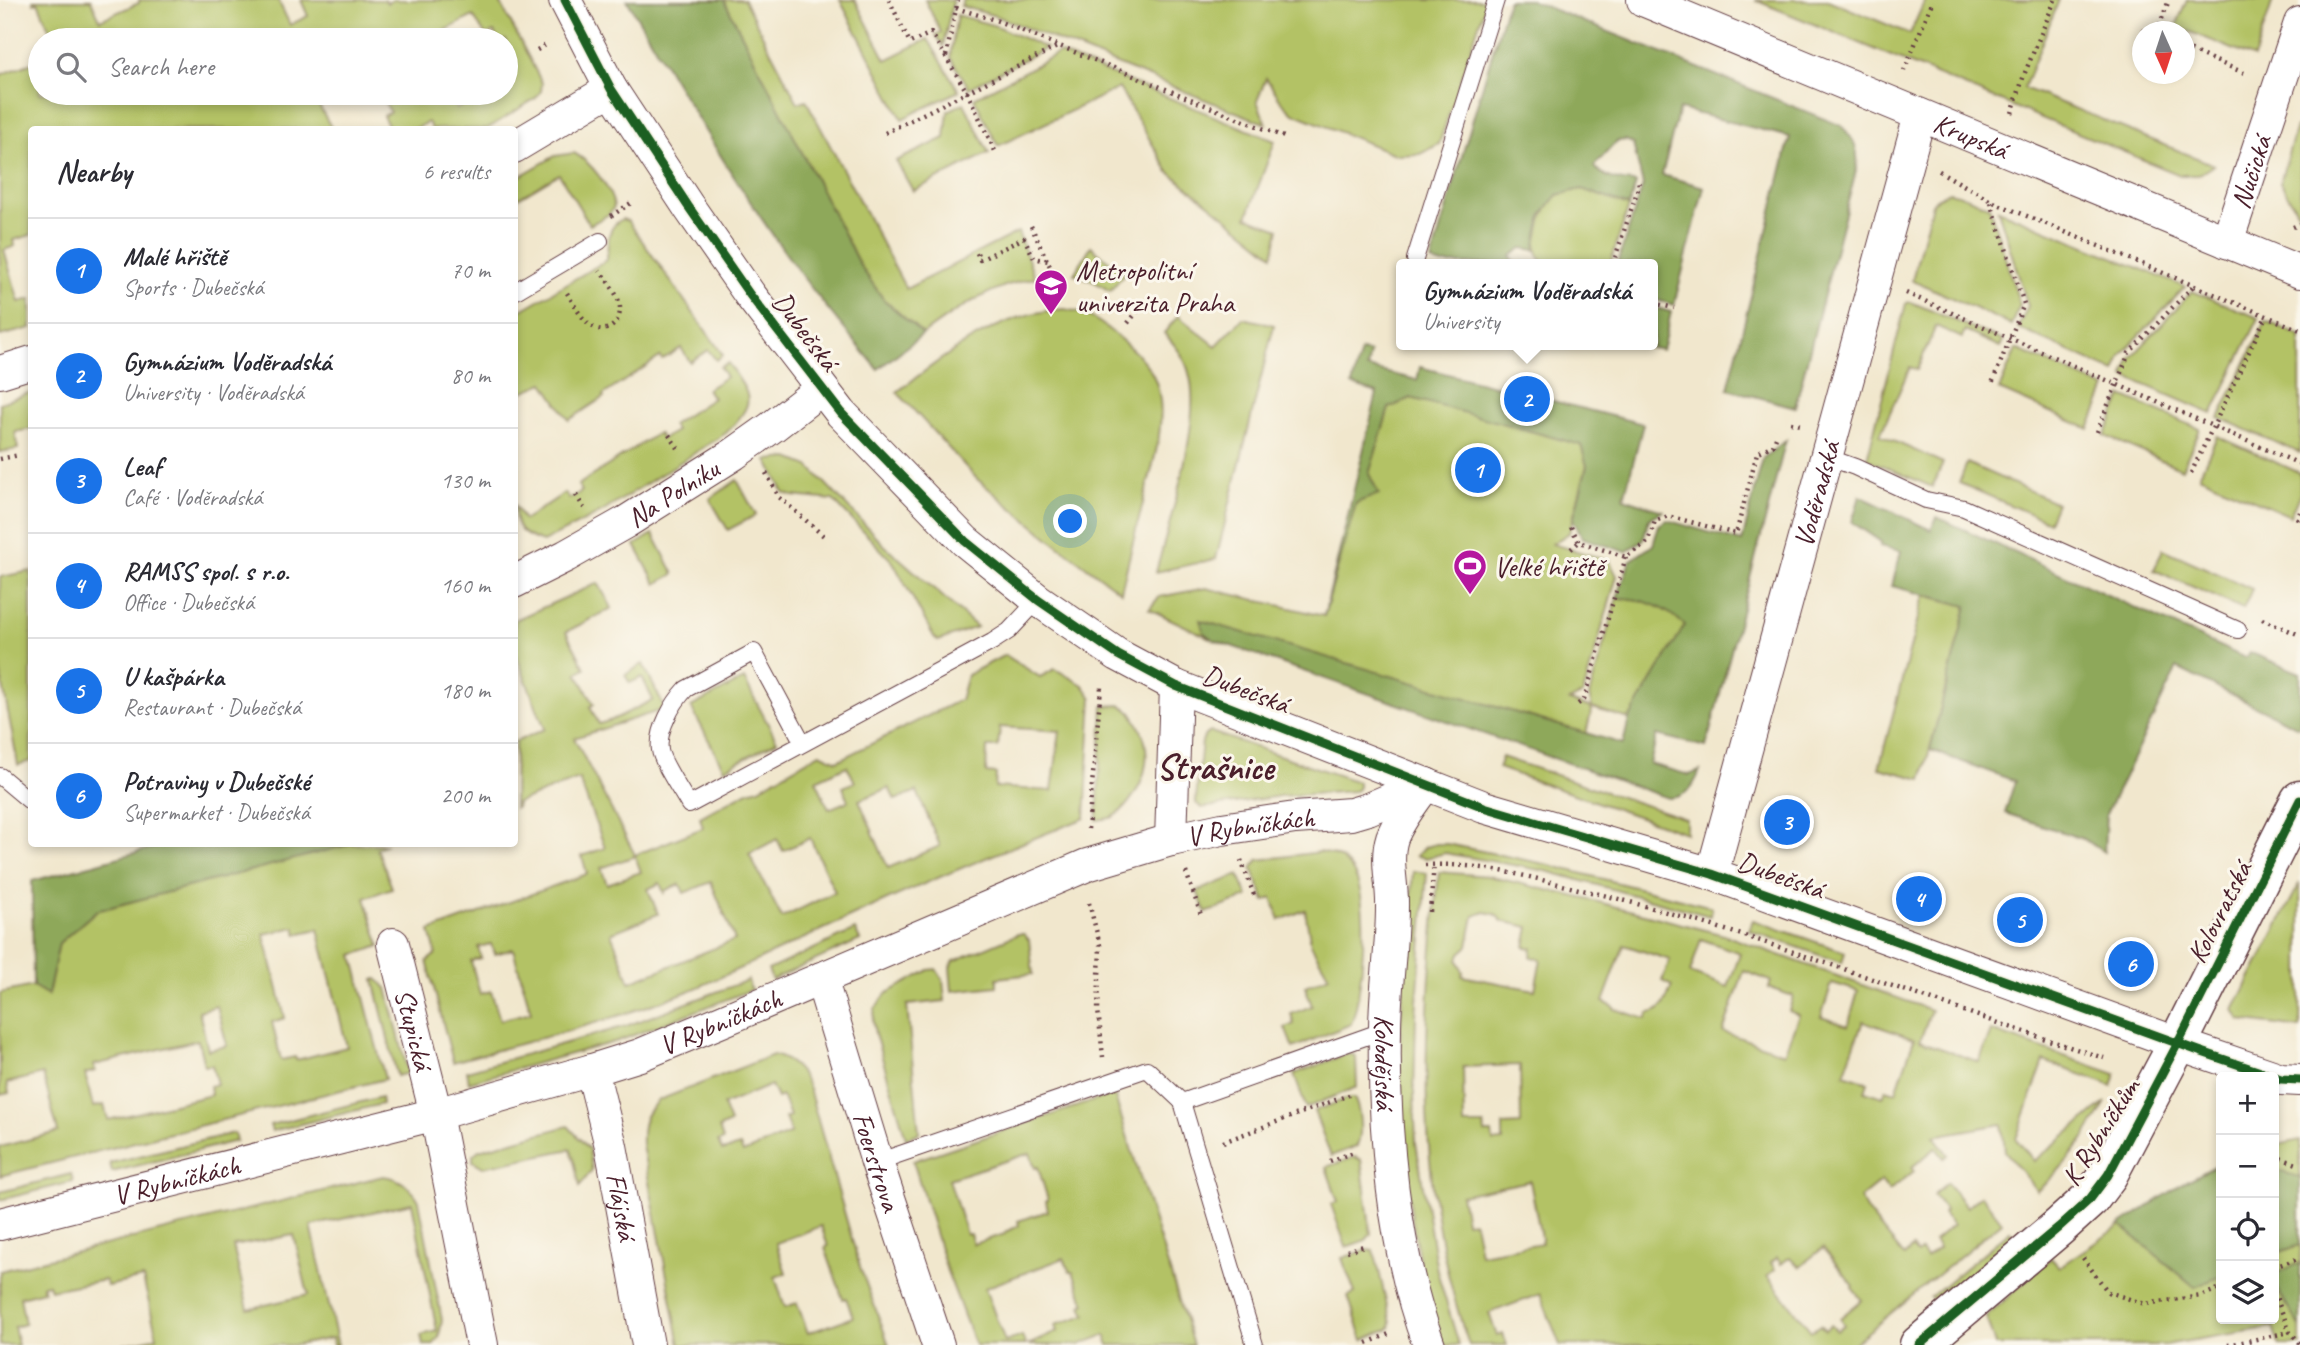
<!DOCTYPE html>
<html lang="en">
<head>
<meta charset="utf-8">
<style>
  :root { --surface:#fff; --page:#f2f2f3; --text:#2b2b33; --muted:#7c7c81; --line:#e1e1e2; --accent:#1a73e8 }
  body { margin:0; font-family:Caveat,sans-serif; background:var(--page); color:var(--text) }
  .controls { position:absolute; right:21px; bottom:21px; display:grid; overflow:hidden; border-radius:7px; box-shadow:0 4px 10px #0003 }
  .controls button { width:63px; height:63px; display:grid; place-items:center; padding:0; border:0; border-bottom:2px solid var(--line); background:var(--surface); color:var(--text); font:35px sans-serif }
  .compass { position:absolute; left:2132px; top:21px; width:63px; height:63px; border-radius:50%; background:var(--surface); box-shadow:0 4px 10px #0003; rotate:177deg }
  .you { position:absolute; left:1071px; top:522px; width:24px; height:24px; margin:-18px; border:5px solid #fff; border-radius:50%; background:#1a73e8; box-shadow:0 0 0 10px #1a73e833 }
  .badge { display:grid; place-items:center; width:46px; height:46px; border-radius:50%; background:var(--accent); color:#fff; font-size:23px; font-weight:700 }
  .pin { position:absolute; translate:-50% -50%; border:4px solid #fff; box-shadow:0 2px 7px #0006 }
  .popup { position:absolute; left:1396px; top:259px; width:262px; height:91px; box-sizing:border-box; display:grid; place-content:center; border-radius:7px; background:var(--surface); filter:drop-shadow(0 2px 5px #0005); font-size:23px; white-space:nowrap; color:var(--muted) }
  .popup b { font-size:26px; color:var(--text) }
  .popup::after { content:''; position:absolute; left:50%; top:100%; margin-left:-14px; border:14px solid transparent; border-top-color:var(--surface) }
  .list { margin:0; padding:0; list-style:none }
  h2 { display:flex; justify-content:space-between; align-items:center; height:91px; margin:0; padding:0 28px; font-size:30px }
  h2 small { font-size:23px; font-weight:400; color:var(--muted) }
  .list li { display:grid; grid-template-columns:46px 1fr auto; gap:21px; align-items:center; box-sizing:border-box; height:105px; padding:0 28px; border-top:2px solid var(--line) }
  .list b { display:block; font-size:26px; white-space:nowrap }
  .list p { margin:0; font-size:23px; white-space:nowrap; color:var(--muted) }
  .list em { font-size:23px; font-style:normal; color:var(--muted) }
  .icon { flex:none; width:38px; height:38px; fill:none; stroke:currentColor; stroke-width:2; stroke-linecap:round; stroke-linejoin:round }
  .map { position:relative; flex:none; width:2300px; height:1345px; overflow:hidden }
  .search { position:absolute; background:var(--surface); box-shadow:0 4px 10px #0003; left:28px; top:28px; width:490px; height:77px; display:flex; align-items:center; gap:18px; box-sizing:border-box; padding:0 24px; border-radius:38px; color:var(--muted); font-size:26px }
  .panel { position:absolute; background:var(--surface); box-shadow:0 4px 10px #0003; left:28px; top:126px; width:490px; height:721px; border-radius:7px }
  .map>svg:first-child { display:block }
  .green { fill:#b3c265; stroke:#7e7048; stroke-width:2; fill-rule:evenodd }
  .forest { fill:#8ea85a; stroke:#6c6442; stroke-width:2 }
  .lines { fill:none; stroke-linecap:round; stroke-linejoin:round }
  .lane-casing { stroke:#633d43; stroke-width:18 }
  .street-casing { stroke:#633d43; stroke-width:34 }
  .secondary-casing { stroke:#633d43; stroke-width:41 }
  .path { stroke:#633d43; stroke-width:4.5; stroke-dasharray:2 5; stroke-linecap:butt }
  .lane { stroke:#fff; stroke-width:16 }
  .street { stroke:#fff; stroke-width:32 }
  .secondary { stroke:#fff; stroke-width:38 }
  .cycleway-casing { stroke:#fbf7ec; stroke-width:13 }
  .cycleway { stroke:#1b5e20; stroke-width:9 }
  .labels { text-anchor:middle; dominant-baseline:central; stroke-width:6; stroke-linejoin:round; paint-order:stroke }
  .street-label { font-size:28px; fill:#4a1f2b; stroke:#fbf7ec }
  .poi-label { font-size:28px; fill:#4a1f2b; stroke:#fbf7ec; text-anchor:start }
  .district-label { font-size:35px; font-weight:bold; fill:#4a1f2b; stroke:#fbf7ec }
</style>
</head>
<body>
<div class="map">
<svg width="2300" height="1345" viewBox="0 0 2300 1345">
  <rect width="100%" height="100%" fill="#fbf7ec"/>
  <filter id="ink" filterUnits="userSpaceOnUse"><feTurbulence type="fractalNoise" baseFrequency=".0143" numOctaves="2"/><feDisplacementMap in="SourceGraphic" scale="14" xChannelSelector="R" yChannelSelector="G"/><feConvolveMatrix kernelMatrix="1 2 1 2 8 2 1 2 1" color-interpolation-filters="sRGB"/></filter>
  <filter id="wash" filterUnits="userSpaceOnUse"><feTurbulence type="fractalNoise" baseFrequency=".00686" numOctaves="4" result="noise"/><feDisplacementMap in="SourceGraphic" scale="28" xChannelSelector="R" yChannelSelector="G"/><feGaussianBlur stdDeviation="1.57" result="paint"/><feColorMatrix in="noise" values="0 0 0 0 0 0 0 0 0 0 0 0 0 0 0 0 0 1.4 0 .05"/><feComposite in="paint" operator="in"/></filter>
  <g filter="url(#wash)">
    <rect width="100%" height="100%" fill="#f1e7cd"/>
    <!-- green -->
    <g class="green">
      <path d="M33,0H91L100,20L139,3V0H278L290,25L308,16L301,0H385L387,3L393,0H499L542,83L541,91L536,98L487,129H432L428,122L414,129H390L383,116L390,112L380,93H443L446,98L449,97L456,109L488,93H506V84L508,83L506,79V40H499L494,32L486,36L473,16L427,40H54L38,2L34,3Z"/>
      <path d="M724,0H744L798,103L806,100L906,289L1018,232L1035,278C993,285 957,309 923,334L884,300L859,264Z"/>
      <path d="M840,0H855L886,60L928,39L959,91L902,119Z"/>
      <path d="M925,0H953L943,46L936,35L941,32Z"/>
      <path d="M963,0H1487L1439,144L1420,154L1397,155L1293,113L1282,102L1266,78L1257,101L1266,124L999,17L961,6Z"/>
      <path d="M1755,0H1828L1910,34L1925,0H2059L2024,88L2214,165L2198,175H2180Z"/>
      <path d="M2187,0H2273L2254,58L2176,26Z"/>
      <path d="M957,15L996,26L1046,48L969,88L950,57Z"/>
      <path d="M1059,53L1275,141L1247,217L1279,229L1273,255L1169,172L1119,88L998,146L974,98Z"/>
      <path d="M40,60V93H317L313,95L332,129L32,130L31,235L14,240L15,246L4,250L19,302L31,299V328L0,336V75Z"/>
      <path d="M964,103L989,153L913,191L896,161L945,138L948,111Z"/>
      <path d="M2300,121V214H2299L2280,182L2296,127H2298Z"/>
      <path d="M574,153C591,162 611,188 614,207L609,214L590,225L559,174L515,200V179L555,156Z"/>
      <path d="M1582,189L1629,206L1610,264C1595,264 1561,268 1548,264C1523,256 1543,203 1560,194C1566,191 1575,190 1582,189Z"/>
      <path d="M1949,192L1958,194L1989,206L2020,305L2011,325L1912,280L1932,204L1938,197Z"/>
      <path d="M1998,210L2185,287L2122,354L2115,372L2018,328L2028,306Z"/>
      <path d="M622,219L628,221L723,355L716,360L708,350L690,362L681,348L662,360L660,357L603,395L604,397L569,420L544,383L515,395V314L607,260C608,243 606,228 622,219Z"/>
      <path d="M1091,246L1124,274L1110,291L1091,280L1074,274Z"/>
      <path d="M2192,291L2259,318L2212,414L2124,376L2131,358Z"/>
      <path d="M1911,302L2003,341L2000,347L1965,331L1962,338L1936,326L1917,370L1910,367L1880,435L1943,463L1932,487L1867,459L1906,303Z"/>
      <path d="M1064,309C1088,312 1102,323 1119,338C1134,351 1149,363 1156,382C1169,420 1152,466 1143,503C1135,533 1128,562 1121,592L1051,540L977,479L897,392C946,355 999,312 1064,309Z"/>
      <path d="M1178,316L1216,346L1243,318L1274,325L1216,559L1156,572C1169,522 1203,421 1189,373C1185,357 1175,345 1164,333Z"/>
      <path d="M2266,321L2300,336V453L2219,418Z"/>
      <path d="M2016,349L2106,388L2089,429L1999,390Z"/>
      <path d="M728,363C751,397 758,400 726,433L602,512L543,542C521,535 514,529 515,506L524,520L565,493L569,499L582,491L578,485L658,433L662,439L676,431L672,425L713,398L707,389L726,377L720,367Z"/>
      <path d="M31,392V429L15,432L18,449L0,452V403Z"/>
      <path d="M2122,396L2200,429L2182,469L2105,436Z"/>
      <path d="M1412,398L1581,445L1587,465L1569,533L1552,544L1609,560L1617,576L1583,694L1569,701L1592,708L1589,696L1617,598C1647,598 1663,607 1686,625L1629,719L1592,708L1586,734L1204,633L1214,640L1149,609L1159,597L1206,588L1324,616L1356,503L1369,474L1389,408Z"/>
      <path d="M2217,436L2300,473V493L2290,516L2199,476Z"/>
      <path d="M789,458L809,466L883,544L977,627L938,641L934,637L893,562L833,500L792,496L784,493L767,460Z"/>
      <path d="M1967,463L2057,503L2049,522L1959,483Z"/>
      <path d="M737,480L756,515L728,530L710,499Z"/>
      <path d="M653,534L674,574L656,584L635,545Z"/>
      <path d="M2163,549L2252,589L2243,609L2154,570Z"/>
      <path d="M31,571V761L18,765L0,670V577Z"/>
      <path d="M598,583L612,608L566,632L585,668L577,673L594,704L590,707L599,724L612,720L653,700L642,677L630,683L625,675L643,664L665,709L574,738L635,855L703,828L700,817L748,791L759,788L820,753L837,761L960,700L967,675L1005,655L1040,677L1055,669L1083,685L1092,698L1085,818C1014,846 944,874 874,906C813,933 753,964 691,990C614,1021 533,1040 453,1062L427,961L436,954L430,931L587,874L582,856L605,848L579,779L516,803L517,807L514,808L515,742L545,729L515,652V620ZM1000,727L1060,731L1052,791L995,787L996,774L986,773L987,747H998ZM847,766L855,782L843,787L848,801L829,809L816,780ZM889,788L895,800L917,791L940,846L888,868L859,800ZM810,838L835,892L782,918L749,854L777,839L783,851ZM635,856L641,872L607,884L601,868ZM711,882L735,940L630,982L611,933L658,914L648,889L660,883L664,893L666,890L680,884L684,893ZM491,944L495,954L513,949L531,1012L500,1020L491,991L480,994L471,961L481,958L478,947Z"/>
      <path d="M1924,595L1967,606L1922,779L1879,768Z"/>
      <path d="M744,679L777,741L724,769L691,707Z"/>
      <path d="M1120,705C1130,709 1133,715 1138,724C1153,750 1147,780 1129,802C1125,807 1119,814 1113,817C1108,819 1102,819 1097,820L1103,706Z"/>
      <path d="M1211,732L1358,782V789L1355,791L1281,796L1202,808L1196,803V799L1202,741L1205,735Z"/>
      <path d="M1502,757L1686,819V833L1498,768Z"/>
      <path d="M347,844H387L377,848L392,888L365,898L380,946L353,955L385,1079L0,1176V1147L58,1132L43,1074L7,1083L9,1093L0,1095V993L33,986L48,995L59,943L96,911ZM295,927L297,934L318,929L347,1047L296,1060L295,1057L281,1060L272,1022L285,1018L264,934ZM217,1006L227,1046L208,1050L199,1011ZM198,1040L204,1066L212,1065L217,1084L210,1086L211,1095L108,1120L104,1105L93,1107L85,1074L95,1071L94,1065Z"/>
      <path d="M1436,844H1447L1545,864L1712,907L1710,916L1546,871L1445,853L1426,858L1416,856L1425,847Z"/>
      <path d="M1320,852C1333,854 1344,858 1352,870C1371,898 1363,994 1351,1024L1293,1048L1285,1028L1294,1024L1291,1014L1312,1006L1305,986L1329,976L1311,945L1305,910L1280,920L1272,898L1265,901L1252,868L1258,860Z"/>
      <path d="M1413,871L1427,873L1416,1015L1414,1094L1416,1143L1437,1271L1459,1345H1443C1435,1318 1426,1290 1420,1263C1408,1204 1402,1143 1400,1083C1398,1013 1408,941 1413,871Z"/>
      <path d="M1439,872L1488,876L1602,903L1724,935L1931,1010L1920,1041L1979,1062L1991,1031L2116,1074L2112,1086L2044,1061L2016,1139L2034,1161L2106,1102C2087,1136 2067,1166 2037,1191L2005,1151L2002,1124L1934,1136L1948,1155L1944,1158L1936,1148L1912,1167L1914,1171L1889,1191L1881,1181L1860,1198L1866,1210L1904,1256L1912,1248L1917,1254L1921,1251L1926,1258L1939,1248L1934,1241L1953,1225L1944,1213L1946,1211L1933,1195L1947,1183L1967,1207L1981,1195L2002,1222L1852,1345H1560L1540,1294L1489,1313L1497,1336L1503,1334L1507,1345H1469C1414,1190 1422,1033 1439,872ZM1485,912L1495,914L1502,921L1529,927L1525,947L1532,948L1531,957L1541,959L1535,990L1462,976L1463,972L1458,960L1460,953L1468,946L1474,916ZM1701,939L1740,953L1728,987L1690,973ZM1624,945L1670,960L1662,981L1672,986C1667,997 1664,1013 1649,1013L1646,1019L1614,1009V1007L1603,1002ZM1744,971L1771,981L1769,988L1793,996L1789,1011L1799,1015L1784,1053L1723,1032ZM1832,983L1858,991L1848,1026L1821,1017ZM1863,1021L1914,1039L1896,1092L1886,1089L1883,1097L1865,1091L1868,1082L1844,1074ZM1520,1065L1521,1124L1503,1125V1141L1493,1142L1492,1133H1485L1484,1125H1464L1463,1067ZM1530,1181L1542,1243L1480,1254L1474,1221L1466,1222L1461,1195ZM1823,1248L1854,1286L1852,1288L1862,1300L1840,1318L1844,1325L1837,1331L1831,1325L1825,1330L1820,1325L1811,1331L1767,1276L1775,1269L1771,1263L1777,1258L1781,1264L1790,1257L1799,1267Z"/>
      <path d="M1239,875L1248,897L1206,913L1197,891Z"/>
      <path d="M2300,883V1028L2240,1020L2234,1010Z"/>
      <path d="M1753,920L1845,952L1842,963L1749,930Z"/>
      <path d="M855,930L860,940L772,980L768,970Z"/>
      <path d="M1018,934H1024L1029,940L1033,974L997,978V986L952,991L950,967L954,961Z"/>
      <path d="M936,969L943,980L945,1001L907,1005L919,1133L906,1138L875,1034L873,1021L875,1009L886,994L929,970Z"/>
      <path d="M377,979L387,988L408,1073L397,1076L374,980Z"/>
      <path d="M748,980L751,990L618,1041L469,1082L467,1071L626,1026Z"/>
      <path d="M1347,1054L1354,1055L1356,1057L1357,1087L1306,1108L1294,1074Z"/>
      <path d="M773,1055C792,1060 802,1071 809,1089L860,1267L889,1345H680L642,1145C641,1125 644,1113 659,1100ZM771,1085L777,1098L782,1096L790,1116L785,1118L791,1133L743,1153L740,1146L722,1151L718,1142L723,1140L719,1128L730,1123L723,1105ZM821,1226L828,1246L825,1248L843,1299L846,1298L853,1317L808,1333L797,1303L785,1307L775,1277L786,1273L776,1243Z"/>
      <path d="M1114,1094L1193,1345H1109L1105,1335L1079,1345H1028L1057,1332L1055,1325L1086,1315L1082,1305L1085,1304L1073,1272H1070L1064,1258L985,1288L1005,1342L1022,1336L1026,1345H975L947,1271L913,1161ZM1030,1153L1035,1168L1038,1167L1048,1200L1046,1201L1048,1211L1018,1221L1019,1226L1005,1232V1234L973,1244L970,1234H966L949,1179Z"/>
      <path d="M381,1097L382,1104L272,1131L270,1125Z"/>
      <path d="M1349,1098H1354C1360,1109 1363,1134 1357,1146L1331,1156L1314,1111Z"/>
      <path d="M568,1126L589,1149L592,1170L580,1186L571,1149L483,1167L473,1161V1155L479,1150Z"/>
      <path d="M234,1133L236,1141L112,1172L110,1163Z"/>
      <path d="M2300,1140V1345H2279L2273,1327L2164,1345H1995L1986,1317L2051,1258L2059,1267L2187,1181L2221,1163V1319H2274V1146Z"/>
      <path d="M1355,1157L1361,1160L1371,1234L1366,1240L1346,1247L1331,1204L1338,1202L1326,1167Z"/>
      <path d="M71,1174L73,1182L0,1200V1192Z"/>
      <path d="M383,1176C400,1178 411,1186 419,1201L442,1320L439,1337L433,1345H423L421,1335L437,1331L412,1203L311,1226L338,1345H333L332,1338L297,1345H122L157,1337L143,1278L107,1286L105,1280L50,1290L48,1284L42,1285L44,1291L20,1297L25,1324L14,1327L18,1345H0V1271ZM294,1235L308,1295L248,1309L233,1246Z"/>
      <path d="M2010,1231L2016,1239L1937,1305L1930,1297Z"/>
      <path d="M1366,1250L1373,1251L1376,1258L1391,1323L1390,1328L1363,1340L1348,1296L1355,1293L1342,1258Z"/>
    </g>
    <!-- forest -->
    <g class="forest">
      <path d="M627,0H724L859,264L884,300L923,334L878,369C849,335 820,301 794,265C733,181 680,90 627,0Z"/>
      <path d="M1508,0H1530L1842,126C1854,140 1859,149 1857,167L1795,407L1728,389L1790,137L1679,109L1662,175L1704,187L1674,305L1653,299V264H1617L1643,185L1633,144L1626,140L1617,141L1594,166C1604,178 1618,181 1633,182L1636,184L1629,206L1582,189L1558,195L1542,215L1535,250L1522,248L1511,256L1514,264H1438L1431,261Z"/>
      <path d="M1653,307L1671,312L1662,350L1640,345H1653Z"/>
      <path d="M1361,351L1370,353L1367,368L1417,380L1420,367L1643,424L1624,498L1663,511L1649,519L1643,540L1626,552L1583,538L1573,520L1587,466L1581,445L1411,398L1389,408L1369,474L1379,494L1356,503L1324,616L1377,393L1352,385Z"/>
      <path d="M1786,440L1706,747L1657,735L1650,764L1689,775L1700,771C1694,786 1686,798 1668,798L1214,640L1204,633L1200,620L1623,744L1629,719L1685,625C1665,608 1645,598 1617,598L1630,561L1653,545L1659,525L1667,520L1742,542L1763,458Z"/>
      <path d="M1860,496L1931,530L1937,517L2245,658L2249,652L2300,673V722L2298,727L2177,668L2106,814L2104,852L2083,839L2005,813L2015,781L1930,750L1967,606L1892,586L1901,551L1880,546L1881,542L1852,522Z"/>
      <path d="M167,844L348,845L96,911L59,943L48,995L33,986L32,881Z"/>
      <path d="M2221,1163V1276L2195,1287L2120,1225L2187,1181Z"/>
      <path d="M2274,1170L2300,1177V1245L2274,1254Z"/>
      <path d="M2300,1263V1327L2274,1284L2276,1273Z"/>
    </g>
  </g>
  <g filter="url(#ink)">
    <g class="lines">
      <!-- lane casing -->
      <g class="lane-casing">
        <g id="lane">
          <path d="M1415,259L1496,0"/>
          <path d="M514,292L600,241"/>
          <path d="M1827,457L1855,467L1926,500L1964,508L2238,630"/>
          <path d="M803,743L754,652L686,689C673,703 657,730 660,750C661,761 683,794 689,805L992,642L1009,631L1038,600"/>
          <path d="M0,776L31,802"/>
          <path d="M1182,1102L1255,1345"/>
          <path d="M877,1162L1147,1069L1182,1102L1385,1030"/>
        </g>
      </g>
      <!-- street casing -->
      <g class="street-casing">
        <g id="street">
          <path d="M565,0L611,89L688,206L750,295L841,413L965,541L1038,600L1118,655L1176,686L1484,807L1712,874L2199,1051L2281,1079L2300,1080"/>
          <path id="s1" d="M1643,0L2300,272"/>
          <path d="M514,147L611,89"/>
          <path id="s2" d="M2227,242L2300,23"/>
          <path d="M0,372L32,362"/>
          <path id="s3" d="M514,582L566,556L626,522L734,454L772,427L821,389"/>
          <path id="s4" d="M1426,784C1414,801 1399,819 1392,838C1385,860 1393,885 1392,907C1392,948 1385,989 1385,1030C1383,1131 1393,1249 1429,1345"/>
          <path d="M1171,840L1176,686"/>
          <path id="s5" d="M1712,874L1920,115"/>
          <path id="s6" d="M393,944L436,1114L482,1345"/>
          <path id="s7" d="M821,978L877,1162L938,1345"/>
          <path id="s8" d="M592,1070L611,1146L648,1345"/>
          <path id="s9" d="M0,1224L436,1114L592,1070L640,1055L724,1020L1087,865L1171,840L1222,829L1295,818L1351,814L1368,809L1426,784"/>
        </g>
      </g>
      <!-- secondary casing -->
      <g class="secondary-casing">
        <path id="secondary" d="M1919,1345L2059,1227L2090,1199L2108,1175L2178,1043L2300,800"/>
      </g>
      <!-- path -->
      <g class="path">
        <path d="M889,0L910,43L931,33L933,36L967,92L996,153"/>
        <path d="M956,8L998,21L1284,137"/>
        <path d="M2142,30L2145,32"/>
        <path d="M2157,32L2169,0"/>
        <path d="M2184,48L2247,74"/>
        <path d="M537,50L548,44"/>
        <path d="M946,56L958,0"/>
        <path d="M1904,71L1933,0"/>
        <path d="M2012,113L2024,75L2055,0"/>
        <path d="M885,133L1057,47"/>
        <path d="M1939,171L1991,201L2300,330"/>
        <path d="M1991,202L2024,304L1991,386"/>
        <path d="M611,216L634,201"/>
        <path d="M1031,226L1063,294"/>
        <path d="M2293,227L2300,224"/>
        <path d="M977,253L980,260L1024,238L1034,258L1048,261"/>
        <path d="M1613,264L1639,186L1638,180"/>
        <path d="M567,293C574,304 580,317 590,325C609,339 626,318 618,299C614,289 606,279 600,271"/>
        <path d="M1906,293L2300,464"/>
        <path d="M1653,303L1674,308"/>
        <path d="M1128,323L1140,308"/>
        <path d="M1791,423L1801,425"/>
        <path d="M2097,432L2129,353L2194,285"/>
        <path d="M669,435L678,448"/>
        <path d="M0,459L19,455"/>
        <path d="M766,473L779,497L826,538"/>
        <path d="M2191,473L2266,316"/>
        <path d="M576,495L584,508"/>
        <path d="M2297,520L2300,512"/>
        <path d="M1571,527L1579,542"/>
        <path d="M1571,549L1579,542L1626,557L1648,542L1655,521L1668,516L1736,534L1757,453L1773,445L1776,437"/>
        <path d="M2262,619L2300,635"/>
        <path d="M1578,704L1584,700L1626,557"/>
        <path d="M1088,829L1101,687"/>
        <path d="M1241,860L1254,895"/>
        <path d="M1425,865C1482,862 1536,879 1591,892C1766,935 1933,1004 2104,1058"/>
        <path d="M1186,872L1201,915"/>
        <path d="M1089,903L1100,945L1098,1010L1103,1057"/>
        <path d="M1430,912L1434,864"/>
        <path d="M1223,1142L1349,1095"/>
        <path d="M2274,1156L2300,1165"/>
        <path d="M1330,1161L1354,1152"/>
        <path d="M1347,1251L1367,1245"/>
        <path d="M2083,1258L2108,1292L2145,1304L2201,1296L2221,1288"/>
        <path d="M2274,1267L2300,1258"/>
        <path d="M2274,1292L2290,1332L2300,1343"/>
        <path d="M1367,1343L1389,1334"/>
        <path d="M2228,1345L2290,1332"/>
      </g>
      <!-- lane -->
      <use href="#lane" class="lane"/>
      <!-- street -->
      <use href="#street" class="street"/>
      <!-- secondary -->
      <use href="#secondary" class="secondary"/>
      <!-- cycleway casing -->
      <g class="cycleway-casing">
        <g id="cycleway">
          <path d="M565,0L611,89L688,206L750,295L841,413L965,541L1038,600L1118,655L1176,686L1484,807L1712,874L2199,1051L2281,1079L2300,1080"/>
          <path d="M1919,1345L2059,1227L2090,1199L2108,1175L2178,1043L2300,800"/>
        </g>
      </g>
      <!-- cycleway -->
      <use href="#cycleway" class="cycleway"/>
    </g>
  </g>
  <!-- icons -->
  <defs>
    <g id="university-pin" transform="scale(1.75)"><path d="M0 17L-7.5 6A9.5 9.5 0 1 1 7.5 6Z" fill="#b5179e" stroke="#fbf7ec"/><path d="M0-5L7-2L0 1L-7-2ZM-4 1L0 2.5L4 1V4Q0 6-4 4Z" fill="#fff"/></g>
    <g id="stadium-pin" transform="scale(1.75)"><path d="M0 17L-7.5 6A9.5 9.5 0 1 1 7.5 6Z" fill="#b5179e" stroke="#fbf7ec"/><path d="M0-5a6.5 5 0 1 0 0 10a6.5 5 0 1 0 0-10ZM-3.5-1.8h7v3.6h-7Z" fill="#fff"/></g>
  </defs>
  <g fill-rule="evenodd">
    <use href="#university-pin" x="1051" y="286"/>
    <use href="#stadium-pin" x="1470" y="566"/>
  </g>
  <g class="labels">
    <!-- street labels -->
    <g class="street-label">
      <text stroke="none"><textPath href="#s1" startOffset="355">Krupská</textPath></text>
      <text stroke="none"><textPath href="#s2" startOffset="74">Nučická</textPath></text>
      <text transform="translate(806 331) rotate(53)">Dubečská</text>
      <text stroke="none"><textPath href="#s3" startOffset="182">Na Polníku</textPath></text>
      <text stroke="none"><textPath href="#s5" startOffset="394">Voděradská</textPath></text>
      <text transform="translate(1246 689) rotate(21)">Dubečská</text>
      <text stroke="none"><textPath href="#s9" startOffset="1316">V Rybníčkách</textPath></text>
      <text transform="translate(1781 875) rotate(20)">Dubečská</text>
      <text transform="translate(2219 912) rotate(-63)">Kolovratská</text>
      <text stroke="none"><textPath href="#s9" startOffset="749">V Rybníčkách</textPath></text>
      <text stroke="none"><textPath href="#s6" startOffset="88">Stupická</textPath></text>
      <text stroke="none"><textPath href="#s4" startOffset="289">Kolodějská</textPath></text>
      <text transform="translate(2100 1132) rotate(-58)">K Rybníčkům</text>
      <text stroke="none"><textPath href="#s7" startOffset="192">Foerstrova</textPath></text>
      <text stroke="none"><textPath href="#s9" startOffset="182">V Rybníčkách</textPath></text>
      <text stroke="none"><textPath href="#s8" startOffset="140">Flájská</textPath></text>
    </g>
    <!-- poi labels -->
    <g class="poi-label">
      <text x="1076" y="270">Metropolitní<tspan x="1076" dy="32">univerzita Praha</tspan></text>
      <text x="1494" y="566">Velké hřiště</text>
    </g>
    <!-- district labels -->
    <g class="district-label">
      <text x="1215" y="767">Strašnice</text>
    </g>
  </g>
</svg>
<div class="controls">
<button>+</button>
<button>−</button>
<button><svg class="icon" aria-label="locate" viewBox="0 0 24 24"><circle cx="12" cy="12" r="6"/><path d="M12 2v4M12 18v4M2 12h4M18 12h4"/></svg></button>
<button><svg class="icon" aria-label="layers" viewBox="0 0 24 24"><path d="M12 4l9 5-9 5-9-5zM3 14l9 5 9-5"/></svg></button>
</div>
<svg class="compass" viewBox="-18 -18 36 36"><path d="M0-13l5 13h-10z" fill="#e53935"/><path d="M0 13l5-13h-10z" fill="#7c7c81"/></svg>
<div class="you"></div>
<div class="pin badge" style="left:1478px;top:470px">1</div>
<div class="pin badge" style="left:1527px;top:399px">2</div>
<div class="popup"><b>Gymnázium Voděradská</b>University</div>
<div class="pin badge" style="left:1787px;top:822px">3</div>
<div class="pin badge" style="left:1919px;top:899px">4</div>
<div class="pin badge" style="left:2020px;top:920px">5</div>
<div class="pin badge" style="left:2131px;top:964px">6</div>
<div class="search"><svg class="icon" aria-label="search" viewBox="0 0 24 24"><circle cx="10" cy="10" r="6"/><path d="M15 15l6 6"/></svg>Search here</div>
<section class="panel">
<h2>Nearby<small>6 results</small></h2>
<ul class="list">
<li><span class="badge">1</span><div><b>Malé hřiště</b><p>Sports · Dubečská</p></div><em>70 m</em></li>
<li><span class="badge">2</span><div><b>Gymnázium Voděradská</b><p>University · Voděradská</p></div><em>80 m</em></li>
<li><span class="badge">3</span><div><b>Leaf</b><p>Café · Voděradská</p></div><em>130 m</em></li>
<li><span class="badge">4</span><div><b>RAMSS spol. s r.o.</b><p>Office · Dubečská</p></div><em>160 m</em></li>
<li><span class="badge">5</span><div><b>U kašpárka</b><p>Restaurant · Dubečská</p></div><em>180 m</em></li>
<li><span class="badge">6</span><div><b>Potraviny v Dubečské</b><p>Supermarket · Dubečská</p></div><em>200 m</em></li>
</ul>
</section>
</div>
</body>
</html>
